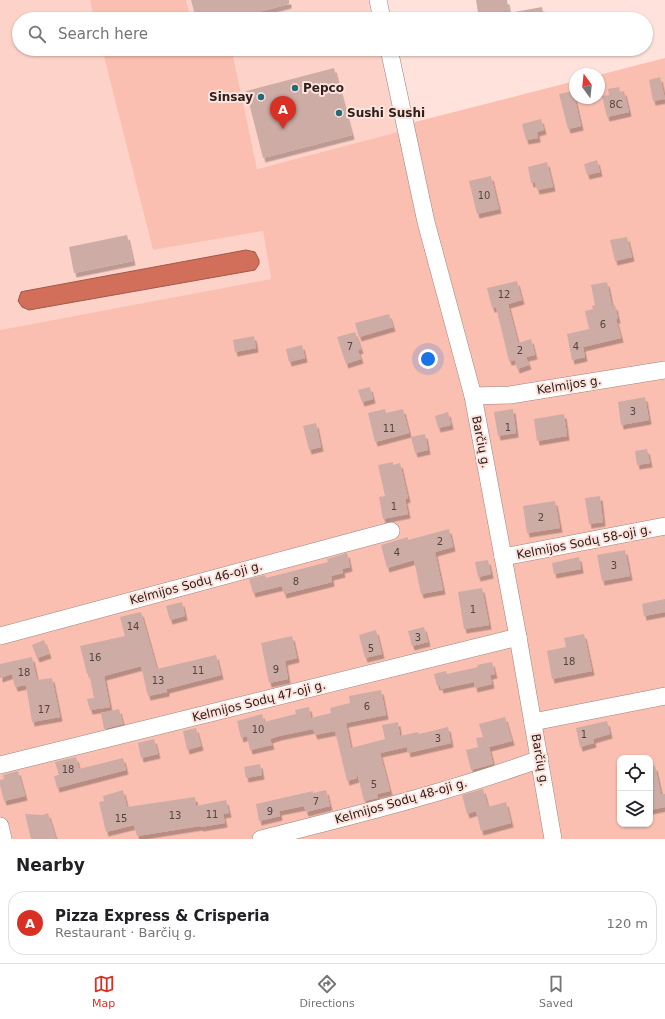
<!DOCTYPE html>
<html lang="en">
<head>
<meta charset="utf-8">
<style>
  :root { --surface:#fff; --page:#f6f6f6; --text:#202124; --muted:#757577; --line:#e0e0e0; --accent:#d93025 }
  body { margin:0; font-family:"DejaVu Sans",sans-serif; background:var(--page); color:var(--text) }
  .controls { position:absolute; right:12px; bottom:12px; display:grid; overflow:hidden; border-radius:8px; box-shadow:0 1px 3px #0004 }
  .controls button { width:36px; height:36px; display:grid; place-items:center; padding:0; border:0; border-bottom:1px solid var(--line); background:var(--surface); color:var(--text); font:20px sans-serif }
  .compass { position:absolute; left:569px; top:68px; width:36px; height:36px; border-radius:50%; background:var(--surface); box-shadow:0 1px 3px #0004; rotate:345deg }
  .you { position:absolute; left:428px; top:359px; width:14px; height:14px; margin:-10px; border:3px solid #fff; border-radius:50%; background:#1a73e8; box-shadow:0 0 0 6px #1a73e833 }
  .badge { display:grid; place-items:center; width:26px; height:26px; border-radius:50%; background:var(--accent); color:#fff; font-size:13px; font-weight:700 }
  .pin { position:absolute; translate:-50% -33px; filter:drop-shadow(0 1px 2px #0008) }
  .pin::after { content:''; position:absolute; top:21px; width:14px; height:12px; background:inherit; clip-path:polygon(0 0,100% 0,50% 100%) }
  .list { margin:0; padding:0; list-style:none }
  h2 { display:flex; justify-content:space-between; align-items:center; height:52px; margin:0; padding:0 16px; font-size:17px }
  h2 small { font-size:13px; font-weight:400; color:var(--muted) }
  .list li { display:grid; grid-template-columns:26px 1fr auto; gap:12px; align-items:center; box-sizing:border-box; height:64px; margin:0 8px 8px; padding:0 8px; border:1px solid var(--line); border-radius:16px }
  .list b { display:block; font-size:15px; white-space:nowrap }
  .list p { margin:0; font-size:13px; white-space:nowrap; color:var(--muted) }
  .list em { font-size:13px; font-style:normal; color:var(--muted) }
  .icon { flex:none; width:22px; height:22px; fill:none; stroke:currentColor; stroke-width:2; stroke-linecap:round; stroke-linejoin:round }
  .map { position:relative; flex:none; width:665px; height:839px; overflow:hidden }
  .search { position:absolute; background:var(--surface); box-shadow:0 1px 3px #0004; left:12px; right:12px; top:12px; height:44px; display:flex; align-items:center; gap:10px; box-sizing:border-box; padding:0 14px; border-radius:22px; color:var(--muted); font-size:15px }
  .sheet { height:124px; background:var(--surface) }
  nav { display:flex; justify-content:space-around; align-items:center; box-sizing:border-box; height:56px; border-top:1px solid var(--line); background:var(--surface); font-size:11px; color:var(--muted) }
  nav a { display:grid; justify-items:center; gap:2px }
  nav .on { color:var(--accent) }
  .map>svg:first-child { display:block }
  .built { fill:#fdd2c9 }
  .green { fill:#fabfb1; fill-rule:evenodd }
  .water { fill:#d26f5b; stroke:#a05849 }
  .building { fill:#cdaca5; filter:url(#shadow) }
  .lines { fill:none; stroke-linecap:round; stroke-linejoin:round }
  .minor-casing { stroke:#a2837c; stroke-width:18 }
  .minor { stroke:#fff; stroke-width:17 }
  .poi-dot { fill:#246b79; stroke:#fee2db; stroke-width:1.5 }
  .labels { text-anchor:middle; dominant-baseline:central; stroke-width:4; stroke-linejoin:round; paint-order:stroke }
  .number-label { font-size:10px; fill:#554440 }
  .poi-label { font-size:12px; font-weight:bold; fill:#2d211e; stroke:#fee2db; text-anchor:start }
  .street-label { font-size:12px; fill:#2d211e; stroke:#fee2db }
</style>
</head>
<body>
<div class="map">
<svg width="665" height="839" viewBox="0 0 665 839">
  <defs>
    <filter id="shadow"><feDropShadow dx="2.5" dy="4.5" stdDeviation="0" flood-color="#0004"/></filter>
  </defs>
  <rect width="100%" height="100%" fill="#fee2db"/>
  <!-- built -->
  <g class="built">
    <path d="M0,0H90L94,19H19V49H102L153,250L263,231L271,279L0,330Z"/>
    <path d="M186,0H372L375,19H191Z"/>
    <path d="M215,49H381L398,132L256,169L233,56Z"/>
  </g>
  <!-- green -->
  <g class="green">
    <path d="M90,0H186L191,19H94Z"/>
    <path d="M102,49H215L233,56L257,169L398,132L401,140L415,122L575,81V98H599V75L665,58V839H0V330L271,279L263,231L153,250ZM620,758H650V824H620Z"/>
  </g>
  <!-- water -->
  <path class="water" d="M246,250L255,252L259,260V264L255,270L29,310L22,307L18,301L21,292L25,291Z"/>
  <!-- building -->
  <g class="building">
    <path d="M191,0H289V4L231,19H196Z"/>
    <path d="M476,0H507L509,13L542,7L544,19H479Z"/>
    <path d="M334,68L352,135L263,158L246,91Z"/>
    <path d="M660,77L665,99L653,101L649,80Z"/>
    <path d="M619,87L620,92L624,91L629,112L607,117L602,96L609,95L608,89Z"/>
    <path d="M573,91L581,126L568,129L559,94Z"/>
    <path d="M541,119L544,130L537,132L538,138L526,140L522,124Z"/>
    <path d="M597,160L600,172L587,175L584,164Z"/>
    <path d="M547,162L553,187L537,190L535,182L531,183L528,167Z"/>
    <path d="M491,176L499,209L477,214L469,181Z"/>
    <path d="M127,235L133,261L74,273L69,247Z"/>
    <path d="M627,237L632,257L615,261L610,240Z"/>
    <path d="M517,281L522,300L508,304L518,343L531,339L535,355L526,357L529,365L517,369L515,360L509,361L496,307L492,308L487,288Z"/>
    <path d="M607,282L612,306L615,305L618,319H616L621,338L583,347L585,357L572,360L567,334L589,329L585,311L593,309L592,306L595,305L591,285Z"/>
    <path d="M389,314L393,327L359,337L355,323Z"/>
    <path d="M355,332L361,349L358,350L361,359L346,364L337,337Z"/>
    <path d="M254,336L256,348L235,352L233,340Z"/>
    <path d="M302,345L305,358L289,362L286,349Z"/>
    <path d="M370,387L373,399L362,402L358,390Z"/>
    <path d="M645,397L649,420L621,425L618,402Z"/>
    <path d="M385,409L386,413L403,409L409,433L375,442L368,413Z"/>
    <path d="M513,409L516,433L498,436L494,412Z"/>
    <path d="M448,412L451,425L438,428L435,416Z"/>
    <path d="M564,414L567,436L537,441L534,419Z"/>
    <path d="M316,423L321,447L309,450L303,426Z"/>
    <path d="M425,434L428,450L415,453L411,437Z"/>
    <path d="M647,449L650,463L637,465L635,451Z"/>
    <path d="M393,462V465L400,463L408,498L405,499L408,514L383,519L379,497L385,496L378,465Z"/>
    <path d="M600,496L603,522L589,524L585,498Z"/>
    <path d="M555,501L560,528L527,533L523,506Z"/>
    <path d="M449,529L453,547L435,552L443,590L421,594L414,560L387,568L381,545L408,537V540Z"/>
    <path d="M625,550L630,576L602,581L597,555Z"/>
    <path d="M347,553L350,567L342,569L343,573L331,576L332,582L284,594L282,586L253,593L249,579L265,575L266,578L328,562L327,559Z"/>
    <path d="M579,557L581,569L554,574L552,563Z"/>
    <path d="M488,560L491,574L478,577L475,562Z"/>
    <path d="M482,588L489,625L464,629L458,592Z"/>
    <path d="M665,599V612L644,616L642,604Z"/>
    <path d="M182,602L185,616L170,620L166,606Z"/>
    <path d="M141,612L157,669L216,655L221,675L167,689V692L148,696L141,666L104,676L110,707L90,710L87,699L94,698L89,673L87,674L80,646L125,636L120,617Z"/>
    <path d="M424,627L428,642L412,646L408,631Z"/>
    <path d="M376,630L382,654L365,658L359,635Z"/>
    <path d="M584,634L592,671L552,679L547,651L566,647L564,638Z"/>
    <path d="M292,636L297,658L285,661L288,679L269,683L261,643Z"/>
    <path d="M44,640L49,654L37,658L32,645Z"/>
    <path d="M32,657L37,680L52,678L60,717L32,722L26,685L15,687L12,674L0,678V664Z"/>
    <path d="M492,662L495,674L490,675L492,684L475,688L474,682L441,689L440,685L437,686L434,674L446,671L447,674L478,667L477,665Z"/>
    <path d="M381,690L386,715L346,723L351,748L385,739L382,725L398,722L400,736L418,732L419,734L448,727L451,743L408,753L407,747L380,753L390,791L377,794L378,798L364,801L355,764L357,778L347,781L335,731L315,735L313,729L279,736L270,739L272,745L250,750L247,736L241,738L237,721L262,714L264,722L296,714L295,710L309,707L311,718L331,713L330,708L350,703L349,696Z"/>
    <path d="M119,709L123,724L104,729L101,713Z"/>
    <path d="M505,717L512,741L489,747L493,764L471,770L466,750L478,747L476,738L483,737L479,724Z"/>
    <path d="M607,721L610,734L593,739L594,743L580,747L576,728Z"/>
    <path d="M196,728L201,746L187,750L183,731Z"/>
    <path d="M154,739L158,754L141,758L138,743Z"/>
    <path d="M76,757L79,769L123,758L126,770L57,788L54,776L59,775L55,762Z"/>
    <path d="M260,764L262,775L246,778L244,767Z"/>
    <path d="M655,766L661,794H665V807L650,810V767Z"/>
    <path d="M18,771L25,796L4,801L0,785V780L4,779L3,775Z"/>
    <path d="M483,789L488,807L506,802L511,823L481,831L476,811L467,814L462,795Z"/>
    <path d="M123,790L127,807L195,797L196,806L226,800L229,813L223,814L225,823L201,827L200,826L137,836L134,825L106,832L99,802L104,801L103,796Z"/>
    <path d="M326,790L330,806L306,812L304,806L279,811L280,816L259,821L256,804L313,791V793Z"/>
    <path d="M48,813L56,839H31L25,814L43,815Z"/>
  </g>
  <g class="lines">
    <!-- minor casing -->
    <g class="minor-casing">
      <g id="minor">
        <path d="M378,0L382,19"/>
        <path d="M389,49L426,222L473,396L518,637L553,839"/>
        <path d="M473,396L510,395L665,370"/>
        <path d="M503,557L665,526"/>
        <path d="M0,636L391,531"/>
        <path d="M533,722L665,696"/>
        <path d="M0,765L518,637"/>
        <path d="M0,826L3,839"/>
        <path d="M261,839C355,815 449,792 540,759"/>
      </g>
    </g>
    <!-- minor -->
    <use href="#minor" class="minor"/>
  </g>
  <!-- markers -->
  <g class="poi-dot">
    <circle cx="295" cy="88" r="4"/>
    <circle cx="261" cy="97" r="4"/>
    <circle cx="339" cy="113" r="4"/>
  </g>
  <g class="labels">
    <!-- number labels -->
    <g class="number-label">
      <text x="616" y="104">8C</text>
      <text x="484" y="195">10</text>
      <text x="504" y="294">12</text>
      <text x="603" y="324">6</text>
      <text x="350" y="346">7</text>
      <text x="576" y="346">4</text>
      <text x="520" y="350">2</text>
      <text x="633" y="411">3</text>
      <text x="508" y="427">1</text>
      <text x="389" y="428">11</text>
      <text x="394" y="506">1</text>
      <text x="541" y="517">2</text>
      <text x="440" y="541">2</text>
      <text x="397" y="552">4</text>
      <text x="614" y="565">3</text>
      <text x="296" y="581">8</text>
      <text x="473" y="609">1</text>
      <text x="133" y="626">14</text>
      <text x="418" y="637">3</text>
      <text x="371" y="648">5</text>
      <text x="95" y="657">16</text>
      <text x="569" y="661">18</text>
      <text x="276" y="669">9</text>
      <text x="198" y="670">11</text>
      <text x="24" y="672">18</text>
      <text x="158" y="680">13</text>
      <text x="367" y="706">6</text>
      <text x="44" y="709">17</text>
      <text x="258" y="729">10</text>
      <text x="584" y="734">1</text>
      <text x="438" y="738">3</text>
      <text x="68" y="769">18</text>
      <text x="374" y="784">5</text>
      <text x="316" y="801">7</text>
      <text x="270" y="811">9</text>
      <text x="212" y="814">11</text>
      <text x="175" y="815">13</text>
      <text x="121" y="818">15</text>
    </g>
    <!-- poi labels -->
    <g class="poi-label">
      <text x="303" y="88">Pepco</text>
      <text x="253" y="97" text-anchor="end">Sinsay</text>
      <text x="347" y="113">Sushi Sushi</text>
    </g>
    <!-- street labels -->
    <g class="street-label">
      <text transform="translate(569 385) rotate(-9)">Kelmijos g.</text>
      <text transform="translate(481 442) rotate(79)">Barčių g.</text>
      <text transform="translate(584 542) rotate(-11)">Kelmijos Sodų 58-oji g.</text>
      <text transform="translate(196 583) rotate(-15)">Kelmijos Sodų 46-oji g.</text>
      <text transform="translate(259 701) rotate(-14)">Kelmijos Sodų 47-oji g.</text>
      <text transform="translate(540 760) rotate(80)">Barčių g.</text>
      <text transform="translate(401 801) rotate(-16)">Kelmijos Sodų 48-oji g.</text>
    </g>
  </g>
</svg>
<div class="controls">
<button><svg class="icon" aria-label="locate" viewBox="0 0 24 24"><circle cx="12" cy="12" r="6"/><path d="M12 2v4M12 18v4M2 12h4M18 12h4"/></svg></button>
<button><svg class="icon" aria-label="layers" viewBox="0 0 24 24"><path d="M12 4l9 5-9 5-9-5zM3 14l9 5 9-5"/></svg></button>
</div>
<svg class="compass" viewBox="-18 -18 36 36"><path d="M0-13l5 13h-10z" fill="#e53935"/><path d="M0 13l5-13h-10z" fill="#757577"/></svg>
<div class="you"></div>
<div class="pin badge" style="left:283px;top:129px">A</div>
<div class="search"><svg class="icon" aria-label="search" viewBox="0 0 24 24"><circle cx="10" cy="10" r="6"/><path d="M15 15l6 6"/></svg>Search here</div>
</div>
<section class="sheet">
<h2>Nearby<small></small></h2>
<ul class="list">
<li><span class="badge">A</span><div><b>Pizza Express &amp; Crisperia</b><p>Restaurant · Barčių g.</p></div><em>120 m</em></li>
</ul>
</section>
<nav>
<a class="on"><svg class="icon" aria-label="map" viewBox="0 0 24 24"><path d="M3 6l6-2 6 2 6-2v14l-6 2-6-2-6 2zM9 4v14M15 6v14"/></svg>Map</a>
<a><svg class="icon" aria-label="directions" viewBox="0 0 24 24"><path d="M12 3l9 9-9 9-9-9zM9 14v-3h6M13 9l2 2-2 2"/></svg>Directions</a>
<a><svg class="icon" aria-label="saved" viewBox="0 0 24 24"><path d="M7 4h10v16l-5-4-5 4z"/></svg>Saved</a>
</nav>
</body>
</html>
